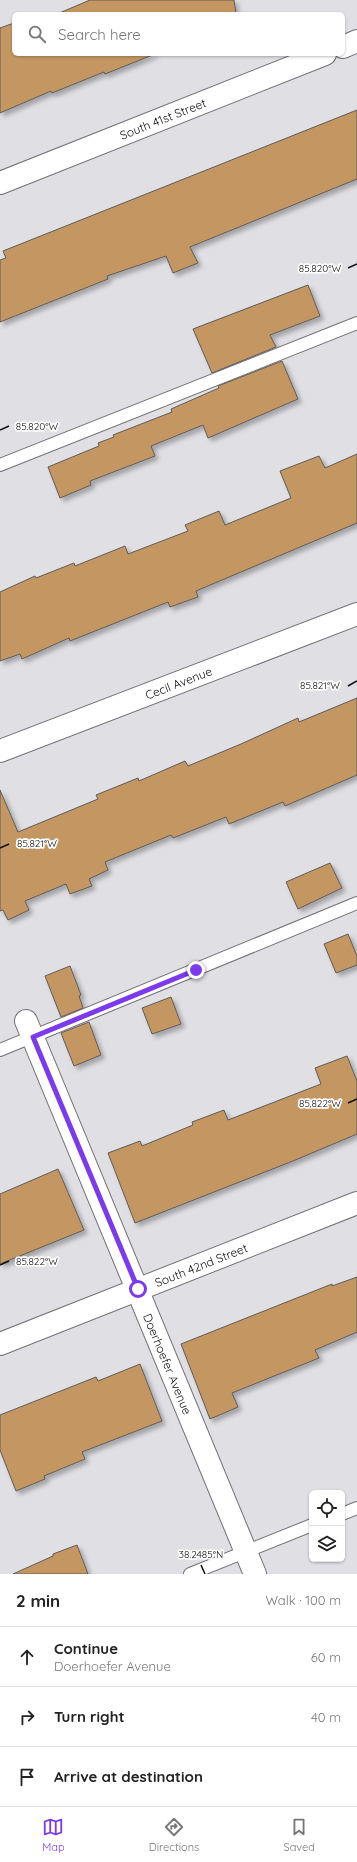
<!DOCTYPE html>
<html lang="en">
<head>
<meta charset="utf-8">
<style>
  :root { --surface:#fff; --page:#f2f2f2; --text:#222; --muted:#767676; --line:#e0e0e0; --accent:#7c3aed }
  body { margin:0; font-family:Quicksand,sans-serif; background:var(--page); color:var(--text) }
  .controls { position:absolute; right:12px; bottom:12px; display:grid; overflow:hidden; border-radius:6px; box-shadow:0 1px 3px #0004 }
  .controls button { width:36px; height:36px; display:grid; place-items:center; padding:0; border:0; border-bottom:1px solid var(--line); background:var(--surface); color:var(--text); font:20px sans-serif }
  .stop { position:absolute; width:12px; height:12px; margin:-9px; border:3px solid #7c3aed; border-radius:50%; background:#fff }
  .stop.end { background:#7c3aed; border-color:#fff; box-shadow:0 1px 4px #0008 }
  .list { margin:0; padding:0; list-style:none }
  h2 { display:flex; justify-content:space-between; align-items:center; height:52px; margin:0; padding:0 16px; font-size:17px }
  h2 small { font-size:13px; font-weight:400; color:var(--muted) }
  .list li { display:grid; grid-template-columns:26px 1fr auto; gap:12px; align-items:center; box-sizing:border-box; height:60px; padding:0 16px; border-top:1px solid var(--line) }
  .list b { display:block; font-size:15px; white-space:nowrap }
  .list p { margin:0; font-size:13px; white-space:nowrap; color:var(--muted) }
  .list em { font-size:13px; font-style:normal; color:var(--muted) }
  .icon { flex:none; width:22px; height:22px; fill:none; stroke:currentColor; stroke-width:2; stroke-linecap:round; stroke-linejoin:round }
  .map { position:relative; flex:none; width:357px; height:1574px; overflow:hidden }
  .search { position:absolute; background:var(--surface); box-shadow:0 1px 3px #0004; left:12px; right:12px; top:12px; height:44px; display:flex; align-items:center; gap:10px; box-sizing:border-box; padding:0 14px; border-radius:6px; color:var(--muted); font-size:15px }
  .sheet { height:232px; background:var(--surface) }
  nav { display:flex; justify-content:space-around; align-items:center; box-sizing:border-box; height:56px; border-top:1px solid var(--line); background:var(--surface); font-size:11px; color:var(--muted) }
  nav a { display:grid; justify-items:center; gap:2px }
  nav .on { color:var(--accent) }
  .map>svg:first-child { display:block }
  .building { fill:#c49762; stroke:#5e5b58; filter:url(#shadow) }
  .lines { fill:none; stroke-linecap:round; stroke-linejoin:round }
  .lane-casing { stroke:#717175; stroke-width:14 }
  .street-casing { stroke:#717175; stroke-width:24 }
  .lane { stroke:#fff; stroke-width:12 }
  .street { stroke:#fff; stroke-width:22 }
  .route { stroke:#7c3aed; stroke-width:5 }
  .ticks { fill:none; stroke:#0e0e0f; stroke-width:1.5 }
  .labels { text-anchor:middle; dominant-baseline:central; stroke-width:3.5; stroke-linejoin:round; paint-order:stroke }
  .street-label { font-size:12px; fill:#0e0e0f; stroke:#fff }
  .ticks-label { font-size:10px; text-anchor:middle; fill:#0e0e0f; stroke:#fff; stroke-width:3.5; stroke-linejoin:round; paint-order:stroke }
</style>
</head>
<body>
<div class="map">
<svg width="357" height="1574" viewBox="0 0 357 1574">
  <defs>
    <filter id="shadow"><feDropShadow dx="3.5" dy="3.5" stdDeviation="2" flood-color="#0004"/></filter>
  </defs>
  <rect width="100%" height="100%" fill="#dfdfe4"/>
  <!-- building -->
  <g class="building">
    <path d="M90,0H234L236,14H57Z"/>
    <path d="M14,23V54H155L105,74L104,72L52,93L51,91L0,113V28Z"/>
    <path d="M357,110V179L190,247L198,263L173,273L166,256L107,276L108,279L0,322V260L6,258L3,251Z"/>
    <path d="M308,285L320,316L270,335L276,347L212,373L193,329Z"/>
    <path d="M282,361L298,399L208,438L203,425L151,446L155,456L90,481L91,485L60,498L48,467L99,446L98,443L114,437L113,435L172,412L171,409L219,388L218,386Z"/>
    <path d="M357,454V523L196,591L198,597L170,607L168,602L70,641L69,638L22,659L20,654L0,661V592L35,576L36,578L74,563L75,566L125,546L128,554L188,531L185,525L219,511L225,525L291,498L280,471L319,456L325,468Z"/>
    <path d="M357,698V775L285,806L283,802L229,824L226,817L173,838L171,835L105,862L108,870L89,879L92,886L70,894L66,884L25,901L29,910L8,920L3,910L0,911V790L18,832L98,799L96,795L138,778L139,781L185,761L188,766L241,744L298,718L299,722Z"/>
    <path d="M330,863L342,888L298,909L286,882Z"/>
    <path d="M348,934L357,956V965L336,973L324,944Z"/>
    <path d="M70,966L81,995L79,996L83,1008L61,1017L45,976Z"/>
    <path d="M171,997L181,1024L152,1034L142,1008Z"/>
    <path d="M89,1022L101,1055L74,1066L61,1033Z"/>
    <path d="M347,1056L357,1081V1134L293,1161L135,1223L108,1153L140,1141L142,1146L193,1125L192,1122L224,1110L228,1120L321,1084L315,1068Z"/>
    <path d="M58,1169L84,1230L0,1264V1194Z"/>
    <path d="M357,1277V1332L315,1350L319,1358L232,1393L238,1407L210,1419L181,1344L332,1284V1286Z"/>
    <path d="M140,1364L162,1421L82,1452L85,1459L44,1476L45,1479L16,1491L0,1450V1415L96,1377L98,1381Z"/>
    <path d="M77,1545L88,1574H13L53,1556V1554Z"/>
  </g>
  <g class="lines">
    <!-- lane casing -->
    <g class="lane-casing">
      <g id="lane">
        <path d="M0,465L357,323"/>
        <path d="M0,1050L357,903"/>
        <path d="M342,1514L357,1508"/>
        <path d="M190,1574L312,1525"/>
      </g>
    </g>
    <!-- street casing -->
    <g class="street-casing">
      <g id="street">
        <path d="M343,47L357,41"/>
        <path id="s1" d="M0,183L325,54"/>
        <path id="s2" d="M0,751L357,614"/>
        <path id="s3" d="M26,1021L255,1574"/>
        <path id="s4" d="M0,1344L357,1203"/>
      </g>
    </g>
    <!-- lane -->
    <use href="#lane" class="lane"/>
    <!-- street -->
    <use href="#street" class="street"/>
  </g>
  <g class="lines">
    <!-- route -->
    <path class="route" d="M138,1289L33,1037L196,970"/>
  </g>
  <!-- ticks -->
  <path class="ticks" d="M348,268L357,264M0,430L9,426M348,686L357,681M0,848L9,844M348,1103L357,1099M0,1265L9,1261M201,1565L205,1574"/>
  <g class="labels">
    <!-- street labels -->
    <g class="street-label">
      <text stroke="none"><textPath href="#s1" startOffset="175">South 41st Street</textPath></text>
      <text stroke="none"><textPath href="#s2" startOffset="191">Cecil Avenue</textPath></text>
      <text stroke="none"><textPath href="#s4" startOffset="216">South 42nd Street</textPath></text>
      <text stroke="none"><textPath href="#s3" startOffset="371">Doerhoefer Avenue</textPath></text>
    </g>
  </g>
  <g class="ticks-label">
    <text x="320" y="272">85.820°W</text>
    <text x="37" y="430">85.820°W</text>
    <text x="320" y="689">85.821°W</text>
    <text x="37" y="847">85.821°W</text>
    <text x="320" y="1107">85.822°W</text>
    <text x="37" y="1265">85.822°W</text>
    <text x="201" y="1558">38.2485°N</text>
  </g>
</svg>
<div class="controls">
<button><svg class="icon" aria-label="locate" viewBox="0 0 24 24"><circle cx="12" cy="12" r="6"/><path d="M12 2v4M12 18v4M2 12h4M18 12h4"/></svg></button>
<button><svg class="icon" aria-label="layers" viewBox="0 0 24 24"><path d="M12 4l9 5-9 5-9-5zM3 14l9 5 9-5"/></svg></button>
</div>
<div class="stop" style="left:138px;top:1289px"></div>
<div class="stop end" style="left:196px;top:970px"></div>
<div class="search"><svg class="icon" aria-label="search" viewBox="0 0 24 24"><circle cx="10" cy="10" r="6"/><path d="M15 15l6 6"/></svg>Search here</div>
</div>
<section class="sheet">
<h2>2 min<small>Walk · 100 m</small></h2>
<ul class="list">
<li><svg class="icon" aria-label="ahead" viewBox="0 0 24 24"><path d="M12 20V5M6 11l6-6 6 6"/></svg><div><b>Continue</b><p>Doerhoefer Avenue</p></div><em>60 m</em></li>
<li><svg class="icon" aria-label="right" viewBox="0 0 24 24"><path d="M7 20v-9h11M14 6l5 5-5 5"/></svg><div><b>Turn right</b></div><em>40 m</em></li>
<li><svg class="icon" aria-label="arrive" viewBox="0 0 24 24"><path d="M6 21V4h12l-3 4 3 4H6"/></svg><div><b>Arrive at destination</b></div></li>
</ul>
</section>
<nav>
<a class="on"><svg class="icon" aria-label="map" viewBox="0 0 24 24"><path d="M3 6l6-2 6 2 6-2v14l-6 2-6-2-6 2zM9 4v14M15 6v14"/></svg>Map</a>
<a><svg class="icon" aria-label="directions" viewBox="0 0 24 24"><path d="M12 3l9 9-9 9-9-9zM9 14v-3h6M13 9l2 2-2 2"/></svg>Directions</a>
<a><svg class="icon" aria-label="saved" viewBox="0 0 24 24"><path d="M7 4h10v16l-5-4-5 4z"/></svg>Saved</a>
</nav>
</body>
</html>
